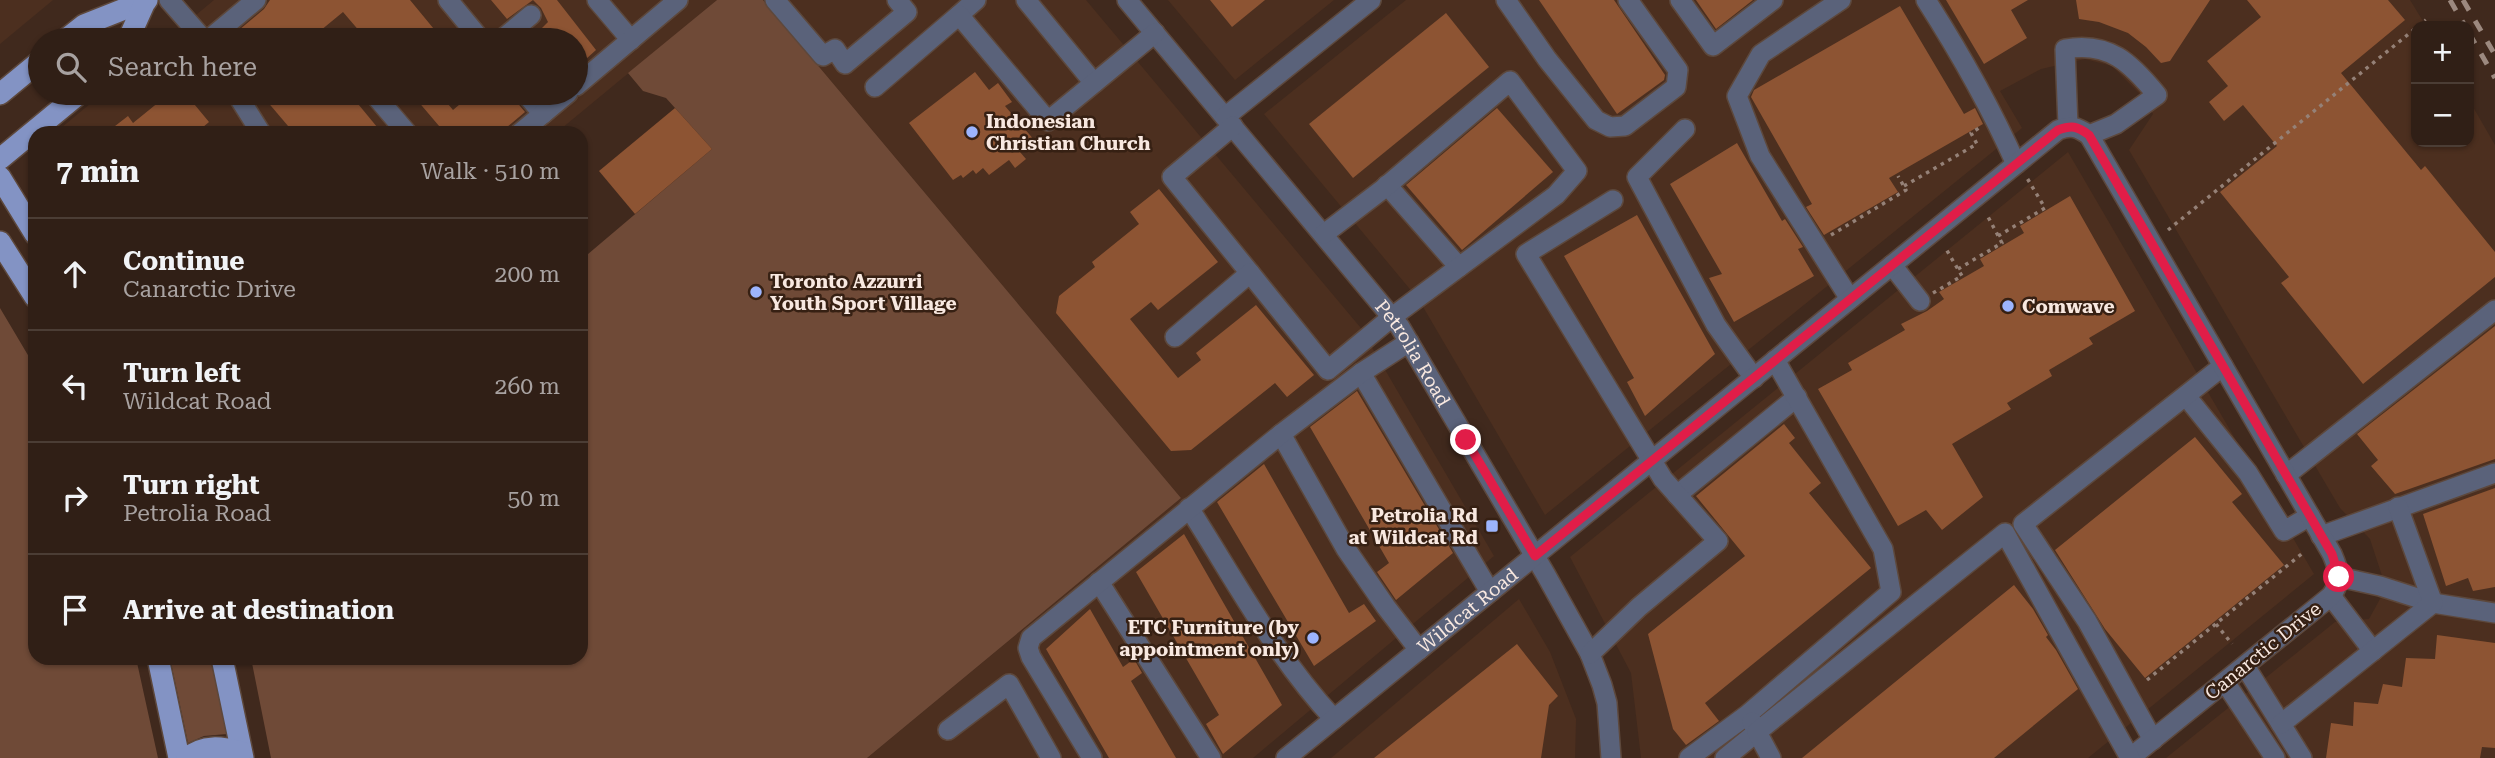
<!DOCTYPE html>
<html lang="en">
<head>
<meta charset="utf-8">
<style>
  :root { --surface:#301f16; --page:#3c2c23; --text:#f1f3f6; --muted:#a8a2a1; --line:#4b3d35 }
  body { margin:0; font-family:"Roboto Serif",serif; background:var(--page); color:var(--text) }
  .controls { position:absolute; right:21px; top:21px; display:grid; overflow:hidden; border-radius:14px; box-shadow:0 2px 5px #0004 }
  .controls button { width:63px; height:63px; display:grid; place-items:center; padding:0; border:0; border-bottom:2px solid var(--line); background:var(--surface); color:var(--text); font:35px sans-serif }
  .stop { position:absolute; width:21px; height:21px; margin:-16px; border:5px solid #e11d48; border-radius:50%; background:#fff }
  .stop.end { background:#e11d48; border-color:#fff; box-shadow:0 2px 7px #0008 }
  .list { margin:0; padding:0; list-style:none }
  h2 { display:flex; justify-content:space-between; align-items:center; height:91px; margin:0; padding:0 28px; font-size:30px }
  h2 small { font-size:23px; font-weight:400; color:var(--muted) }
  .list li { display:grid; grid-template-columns:46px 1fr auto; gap:21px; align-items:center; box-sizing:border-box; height:112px; padding:0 28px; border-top:2px solid var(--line) }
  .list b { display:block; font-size:26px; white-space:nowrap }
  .list p { margin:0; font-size:23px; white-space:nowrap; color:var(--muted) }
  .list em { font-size:23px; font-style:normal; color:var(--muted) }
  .icon { flex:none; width:38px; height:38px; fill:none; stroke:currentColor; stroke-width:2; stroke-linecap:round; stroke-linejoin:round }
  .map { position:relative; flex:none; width:2495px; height:758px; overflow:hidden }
  .search { position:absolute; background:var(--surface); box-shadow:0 2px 5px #0004; left:28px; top:28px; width:560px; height:77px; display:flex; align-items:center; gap:18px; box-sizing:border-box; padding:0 24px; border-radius:38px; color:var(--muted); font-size:26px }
  .panel { position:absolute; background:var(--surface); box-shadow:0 2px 5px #0004; left:28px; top:126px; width:560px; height:539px; border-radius:21px }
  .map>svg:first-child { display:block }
  .built { fill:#4c2f1f }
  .green { fill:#6f4a37 }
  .building { fill:#8d5433 }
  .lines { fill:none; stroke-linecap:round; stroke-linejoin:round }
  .minor-casing { stroke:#5d483c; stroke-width:22 }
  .major-casing { stroke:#5d483c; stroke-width:24 }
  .path { stroke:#958177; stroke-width:3.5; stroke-dasharray:3.5 5; stroke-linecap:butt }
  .minor { stroke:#5a627a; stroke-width:19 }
  .major { stroke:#8393c4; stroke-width:21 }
  .rail { stroke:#9c897f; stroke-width:5; stroke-dasharray:12 12; stroke-linecap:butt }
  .route { stroke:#e11d48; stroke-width:9 }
  .poi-dot { fill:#9cb4fd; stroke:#362013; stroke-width:2.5 }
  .labels { text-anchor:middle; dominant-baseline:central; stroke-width:5; stroke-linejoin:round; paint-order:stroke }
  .poi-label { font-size:19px; font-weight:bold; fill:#f8e8e0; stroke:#362013; text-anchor:start }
  .street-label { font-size:19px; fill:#f8e8e0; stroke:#362013 }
</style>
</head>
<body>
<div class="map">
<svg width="2495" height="758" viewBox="0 0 2495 758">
  <rect width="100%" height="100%" fill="#40291d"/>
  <!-- built -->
  <g class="built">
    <path d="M0,0H53L0,44Z"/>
    <path d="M214,0H717L556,133H55L103,93H576V40H166Z"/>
    <path d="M763,0H1086L1360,327L1494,556L1253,758H867L1181,498Z"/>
    <path d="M1168,0H1334L1235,80Z"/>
    <path d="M1406,0H2410L2426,26H2416V142H2469V100L2495,145V758H2166L2335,622L2369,619L2386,588L2370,539L2340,508L2129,150L2153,114L2140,94L2112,66L2085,59L2041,69L2000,91L2022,128L1545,515L1419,300L1264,114Z"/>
    <path d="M2068,152L2314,574L2088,758H1641L1631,673L1570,557Z"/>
    <path d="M1519,599L1550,652L1576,719L1575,758H1331Z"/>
  </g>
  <!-- green -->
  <g class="green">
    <path d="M717,0H763L1181,498L867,758H271L251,658H581V260L712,149L666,98L643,91L628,73Z"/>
    <path d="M0,308L35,367V658H136L158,758H0Z"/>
    <path d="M170,658H210L227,734L204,736L188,743Z"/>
  </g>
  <!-- building -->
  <g class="building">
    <path d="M270,0H410L443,40H367L343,12L309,40H227L264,9Z"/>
    <path d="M491,0H557L596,50L576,68V40H530L548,22L541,8L533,0L507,19Z"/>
    <path d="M1210,0H1265L1232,27Z"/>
    <path d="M1539,0H1614L1665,75L1664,80L1617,114Z"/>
    <path d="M1696,0H1753L1716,29Z"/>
    <path d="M1946,0H2028L2011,10L2027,38L1984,64Z"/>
    <path d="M2076,0H2210L2170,61L2161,63L2146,47L2128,33L2099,22L2079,19Z"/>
    <path d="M2247,0H2388L2405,20L2341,73L2421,170L2425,166L2495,252V277L2363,384L2281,283L2289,277L2220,192L2277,146L2243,105L2224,121L2209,102L2228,86L2207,61L2261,17Z"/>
    <path d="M1900,6L1964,114L1975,108L1983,124L1889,178L1898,192L1824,235L1806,207L1812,204L1751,97L1754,90Z"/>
    <path d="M1446,13L1489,67L1353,178L1309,124Z"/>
    <path d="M975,72L989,90L998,83L1012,102L1005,106L1035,141L1020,152L1026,159L1015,168L1009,160L989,175L983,168L976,174L973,170L963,178L961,175L953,180L909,123Z"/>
    <path d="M170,93H185L209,122L196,133H106L128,116L133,123Z"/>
    <path d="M260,93H349L382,133H294Z"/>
    <path d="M411,93H439L453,110L473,93H513L515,100L525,112L500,133H445Z"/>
    <path d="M675,108L712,149L635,214L599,171Z"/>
    <path d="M1497,108L1553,172L1462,250L1406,185Z"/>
    <path d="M1737,143L1782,221L1785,219L1803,247L1798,249L1814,276L1734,322L1709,278L1722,274L1670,184Z"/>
    <path d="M1159,189L1218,262L1158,310L1151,302L1130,319L1178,378L1201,360L1196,353L1256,305L1314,375L1287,397L1275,383L1191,450L1171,451L1056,313L1059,296L1095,267L1092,262L1139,224L1130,212Z"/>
    <path d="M2070,196L2135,311L2089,338L2093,344L2049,370L2052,376L2007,403L2011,409L1952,444L1983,497L1942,530L1926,510L1898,526L1818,389L1852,370L1848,363L1905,330L1901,324L1927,311L1944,299L1939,292L1984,266L1980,259L2024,233L2020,226Z"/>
    <path d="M1637,215L1715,354L1645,416L1627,382L1634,378L1564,256Z"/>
    <path d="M2495,326V459L2395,494L2371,466L2378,460L2357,434Z"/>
    <path d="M1357,391L1453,553L1396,600L1377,572L1389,563L1310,427Z"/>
    <path d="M1784,424L1795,438L1789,443L1821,483L1809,493L1871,568L1705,703L1719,721L1686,745L1673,729L1648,634L1745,556L1696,496Z"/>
    <path d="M2195,437L2242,494L2232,502L2284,565L2145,678L2105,629L2055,550Z"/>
    <path d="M1264,464L1349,613L1364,604L1376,621L1314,666L1217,502Z"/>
    <path d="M2495,488V587L2473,591L2468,578L2446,586L2423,514Z"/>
    <path d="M1184,534L1282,705L1223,754L1206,724L1219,715L1136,572Z"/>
    <path d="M2014,585L2033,609L2048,635L2046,637L2056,650L2078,689L1994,758H1802Z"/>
    <path d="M1090,609L1123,667L1134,659L1142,673L1131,681L1176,758H1109L1046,649Z"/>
    <path d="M2437,635L2495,643V748L2482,747L2480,758H2326L2331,723L2353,726L2354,702L2378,704L2383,684L2402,687L2406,658L2435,659Z"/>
    <path d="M1517,644L1558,696L1549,705L1541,758H1374Z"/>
  </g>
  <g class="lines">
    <!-- minor casing -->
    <g class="minor-casing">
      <g id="minor">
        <path d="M169,0L204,40"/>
        <path d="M448,0L481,40"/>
        <path d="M597,0L631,40"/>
        <path d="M775,0L823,56L835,49L845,64L907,12L897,0"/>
        <path d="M1026,0L1094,83"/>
        <path id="s1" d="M1127,0L1400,327L1546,575L1590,654L1602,685L1607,703L1611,758"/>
        <path d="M1506,0L1547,59L1596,120L1610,127L1625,126L1676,87L1678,70L1628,0"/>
        <path d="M1680,0L1713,46L1773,0"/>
        <path d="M1841,0L1761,54L1737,96L1760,156L1850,299"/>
        <path d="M1926,0C1960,53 1990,106 2016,164"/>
        <path d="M959,15L976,0"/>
        <path d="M208,40L256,0"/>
        <path d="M501,40L531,15"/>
        <path d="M576,86L678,0"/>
        <path d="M875,87L959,15L1048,121L1155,33"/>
        <path d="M236,93L261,133"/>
        <path d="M373,93L407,133"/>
        <path d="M525,93L543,114"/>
        <path d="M1225,117L1371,0"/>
        <path d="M1233,126L1172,177L1250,273"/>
        <path d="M2068,126L2065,49C2109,41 2131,63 2157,95L2116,124L2089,135"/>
        <path d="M1685,129L1637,177L1716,325L1754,378"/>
        <path d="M520,133L568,93"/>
        <path d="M1387,185L1459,267"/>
        <path d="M1892,265L1920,301"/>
        <path d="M1175,337L1250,273L1328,370L1392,317L1556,195L1577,171L1510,81L1383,189L1324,234"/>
        <path d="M1361,373L1490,592"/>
        <path d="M2186,396L2248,473L2284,531L2310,516"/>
        <path d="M1281,434L1346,549L1386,607L1419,650"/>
        <path d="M2286,475L2495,310"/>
        <path d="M1677,495L1797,397"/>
        <path d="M1189,508C1235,580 1276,657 1334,719"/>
        <path d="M2321,536L2495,473"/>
        <path d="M2339,577L2380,586L2433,603L2495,613"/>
        <path d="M1099,582L1211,758"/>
        <path d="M2331,596L2373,651"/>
        <path d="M1590,654L1639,607L1718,541L1663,479L1526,254L1613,200"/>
        <path d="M2245,666L2302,758"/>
        <path d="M2225,682L2275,758"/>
        <path d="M2281,724L2433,603L2398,507"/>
        <path d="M948,730L1009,684L1051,758"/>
        <path d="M2153,740L2087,621L2023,524L2223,366"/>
        <path d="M1092,758L1031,657L1028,648L1031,638L1281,434L1361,373L1409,342"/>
        <path id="s2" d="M1286,758L2058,130C2072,125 2077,127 2089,135L2332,554C2339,570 2342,581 2331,596L2130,758"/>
        <path d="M1689,758L1747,715L1891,592L1883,549L1775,360"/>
        <path d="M1725,758L1757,732L1752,722"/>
        <path d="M1771,758L1757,732L2005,533L2130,758"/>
      </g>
    </g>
    <!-- major casing -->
    <g class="major-casing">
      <g id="major">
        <path d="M65,40L84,25L147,0"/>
        <path d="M128,40L145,2"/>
        <path d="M0,94L40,61"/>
        <path d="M0,159L80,93"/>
        <path d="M0,177L35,234"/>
        <path d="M0,242L35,297"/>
        <path d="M158,658L179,758"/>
        <path d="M222,658L243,758"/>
        <path d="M187,758C204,744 222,747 241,752"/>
      </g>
    </g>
    <!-- path -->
    <g class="path">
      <path d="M2418,26L2426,20"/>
      <path d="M1904,186L1977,144L1971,133L1979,128"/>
      <path d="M2168,230L2416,28"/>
      <path d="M1831,235L1906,190L1898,176"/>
      <path d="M1998,236L2045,208L2027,178"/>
      <path d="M1958,269L2002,243L1987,215"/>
      <path d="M1933,293L1962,276L1946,249"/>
      <path d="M2216,624L2232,644"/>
      <path d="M2147,680L2304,552"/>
    </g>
    <!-- minor -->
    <use href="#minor" class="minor"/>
    <!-- major -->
    <use href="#major" class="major"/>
    <!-- rail -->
    <g class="rail">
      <path d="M2450,0L2465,26"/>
      <path d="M2463,0L2495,55"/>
      <path d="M2469,33L2495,78"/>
    </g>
  </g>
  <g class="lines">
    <!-- route -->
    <path class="route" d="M1466,440L1535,556L2058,130C2072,125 2077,126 2089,135L2332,554L2339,577"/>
  </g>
  <!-- markers -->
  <g class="poi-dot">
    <circle cx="972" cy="132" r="7"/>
    <circle cx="756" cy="292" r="7"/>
    <circle cx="2008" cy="306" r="7"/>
    <rect x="1485" y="519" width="14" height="14" rx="3.5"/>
    <circle cx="1313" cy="638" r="7"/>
  </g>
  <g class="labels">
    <!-- poi labels -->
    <g class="poi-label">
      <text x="986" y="121">Indonesian<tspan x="986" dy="22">Christian Church</tspan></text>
      <text x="770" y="281">Toronto Azzurri<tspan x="770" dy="22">Youth Sport Village</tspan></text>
      <text x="2022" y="306">Comwave</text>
      <text x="1478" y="515" text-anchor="end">Petrolia Rd<tspan x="1478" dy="22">at Wildcat Rd</tspan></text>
      <text x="1299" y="627" text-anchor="end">ETC Furniture (by<tspan x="1299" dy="22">appointment only)</tspan></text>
    </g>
    <!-- street labels -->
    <g class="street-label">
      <text stroke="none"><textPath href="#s1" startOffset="455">Petrolia Road</textPath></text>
      <text stroke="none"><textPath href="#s2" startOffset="234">Wildcat Road</textPath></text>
      <text transform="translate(2263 651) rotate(-39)">Canarctic Drive</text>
    </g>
  </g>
</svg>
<div class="controls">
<button>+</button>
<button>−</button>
</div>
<div class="stop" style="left:2339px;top:577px"></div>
<div class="stop end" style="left:1466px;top:440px"></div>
<div class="search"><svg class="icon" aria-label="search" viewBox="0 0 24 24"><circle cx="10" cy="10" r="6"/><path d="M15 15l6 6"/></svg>Search here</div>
<section class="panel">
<h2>7 min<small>Walk · 510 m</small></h2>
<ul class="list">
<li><svg class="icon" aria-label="ahead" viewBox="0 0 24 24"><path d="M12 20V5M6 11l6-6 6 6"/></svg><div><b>Continue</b><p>Canarctic Drive</p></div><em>200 m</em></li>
<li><svg class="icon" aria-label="left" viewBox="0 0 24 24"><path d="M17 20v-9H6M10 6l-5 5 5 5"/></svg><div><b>Turn left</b><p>Wildcat Road</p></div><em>260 m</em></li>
<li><svg class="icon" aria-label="right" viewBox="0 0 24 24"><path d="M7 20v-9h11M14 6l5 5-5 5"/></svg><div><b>Turn right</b><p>Petrolia Road</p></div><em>50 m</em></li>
<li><svg class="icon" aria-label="arrive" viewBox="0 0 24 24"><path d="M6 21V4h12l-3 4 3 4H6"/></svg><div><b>Arrive at destination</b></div></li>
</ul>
</section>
</div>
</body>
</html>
